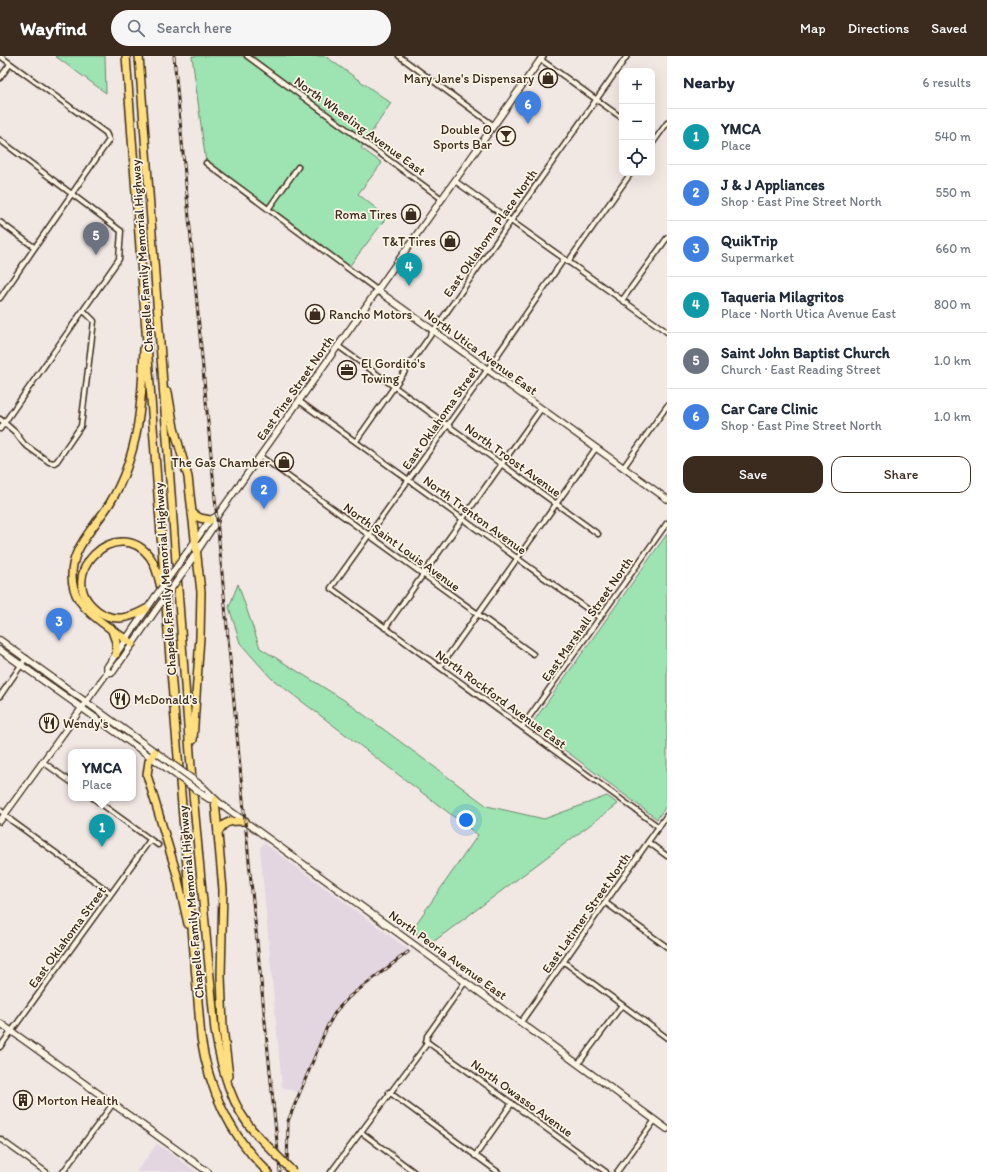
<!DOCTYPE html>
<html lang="en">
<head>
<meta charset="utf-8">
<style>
  :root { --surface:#fff; --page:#f6f6f7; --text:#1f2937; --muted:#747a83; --line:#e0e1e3; --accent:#3b2a1e }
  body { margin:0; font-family:Itim,sans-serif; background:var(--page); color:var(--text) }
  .controls { position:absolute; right:12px; top:12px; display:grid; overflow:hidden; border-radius:8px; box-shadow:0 4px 16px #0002 }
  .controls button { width:36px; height:36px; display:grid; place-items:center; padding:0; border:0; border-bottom:1px solid var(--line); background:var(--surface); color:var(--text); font:20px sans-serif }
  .you { position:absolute; left:466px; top:764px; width:14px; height:14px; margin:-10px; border:3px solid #fff; border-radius:50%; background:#1a73e8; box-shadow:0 0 0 6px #1a73e833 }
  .badge { display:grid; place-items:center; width:26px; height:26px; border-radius:50%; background:var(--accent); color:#fff; font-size:13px; font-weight:700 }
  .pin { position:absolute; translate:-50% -33px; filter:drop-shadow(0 1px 2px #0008) }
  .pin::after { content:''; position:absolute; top:21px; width:14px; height:12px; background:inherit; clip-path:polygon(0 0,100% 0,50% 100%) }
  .popup { position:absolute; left:68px; top:693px; width:68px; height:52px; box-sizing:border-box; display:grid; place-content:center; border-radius:8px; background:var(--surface); filter:drop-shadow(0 1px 3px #0005); font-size:13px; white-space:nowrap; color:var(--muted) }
  .popup b { font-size:15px; color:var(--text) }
  .popup::after { content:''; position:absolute; left:50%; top:100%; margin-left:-8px; border:8px solid transparent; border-top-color:var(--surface) }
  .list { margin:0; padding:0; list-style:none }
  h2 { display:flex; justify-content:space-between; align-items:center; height:52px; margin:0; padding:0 16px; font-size:17px }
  h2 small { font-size:13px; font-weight:400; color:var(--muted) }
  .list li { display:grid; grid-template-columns:26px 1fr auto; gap:12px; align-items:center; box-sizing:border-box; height:56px; padding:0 16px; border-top:1px solid var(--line) }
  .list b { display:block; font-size:15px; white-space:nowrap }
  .list p { margin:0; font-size:13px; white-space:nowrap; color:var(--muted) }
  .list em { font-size:13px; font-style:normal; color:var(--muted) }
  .actions { display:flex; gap:8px; padding:12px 16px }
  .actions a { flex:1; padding:9px 0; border:1px solid var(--accent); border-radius:12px; text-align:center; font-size:14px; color:var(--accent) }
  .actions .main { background:var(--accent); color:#fff }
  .icon { flex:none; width:22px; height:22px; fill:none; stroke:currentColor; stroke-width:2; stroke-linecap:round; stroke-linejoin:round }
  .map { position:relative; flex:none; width:667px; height:1116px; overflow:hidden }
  header { display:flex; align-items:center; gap:24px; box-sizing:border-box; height:56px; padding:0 20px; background:var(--accent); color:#fff }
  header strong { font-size:19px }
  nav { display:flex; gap:22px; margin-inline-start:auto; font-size:14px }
  .search { width:280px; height:36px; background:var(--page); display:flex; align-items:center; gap:10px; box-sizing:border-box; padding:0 14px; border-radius:22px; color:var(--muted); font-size:15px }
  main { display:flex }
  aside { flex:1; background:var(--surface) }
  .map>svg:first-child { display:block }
  .built { fill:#e4d6e1 }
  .green { fill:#9de4b2; stroke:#6c8768 }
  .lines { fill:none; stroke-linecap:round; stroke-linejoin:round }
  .street-casing { stroke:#3b2a1e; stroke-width:7 }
  .secondary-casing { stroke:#3b2a1e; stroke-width:8 }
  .highway-casing { stroke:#3b2a1e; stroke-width:10 }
  .street { stroke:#fcf5e5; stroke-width:4 }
  .secondary { stroke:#fcf5e5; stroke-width:5.5 }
  .highway { stroke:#ffdf80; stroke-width:7 }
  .rail-casing { stroke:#3b2a1e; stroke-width:3 }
  .rail { stroke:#fcf5e5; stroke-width:1.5; stroke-dasharray:4.5; stroke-linecap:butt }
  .secondary-bridge-casing { stroke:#3b2a1e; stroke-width:8; stroke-linecap:butt }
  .highway-bridge-casing { stroke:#3b2a1e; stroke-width:10; stroke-linecap:butt }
  .secondary-bridge { stroke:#fcf5e5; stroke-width:5.5 }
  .highway-bridge { stroke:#ffdf80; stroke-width:7 }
  .labels { text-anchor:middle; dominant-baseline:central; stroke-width:3.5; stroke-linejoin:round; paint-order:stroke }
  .poi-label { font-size:13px; fill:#3b2a1e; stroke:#fcf5e5; text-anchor:end }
  .street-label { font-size:13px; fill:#3b2a1e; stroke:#fcf5e5 }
</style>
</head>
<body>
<header>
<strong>Wayfind</strong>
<div class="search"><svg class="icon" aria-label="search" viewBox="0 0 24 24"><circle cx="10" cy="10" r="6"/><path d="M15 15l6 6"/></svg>Search here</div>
<nav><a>Map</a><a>Directions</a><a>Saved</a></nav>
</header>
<main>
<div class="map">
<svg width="667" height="1116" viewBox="0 0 667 1116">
  <rect width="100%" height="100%" fill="#f1e7e3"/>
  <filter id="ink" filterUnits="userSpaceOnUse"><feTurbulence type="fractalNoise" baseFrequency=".025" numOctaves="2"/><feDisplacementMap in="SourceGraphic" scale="8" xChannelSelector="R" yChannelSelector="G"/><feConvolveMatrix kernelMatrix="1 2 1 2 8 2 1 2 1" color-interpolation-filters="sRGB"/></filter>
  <g filter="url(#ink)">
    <!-- built -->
    <g class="built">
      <path d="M264,787L412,896L353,939L338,955L323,980L299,1037L282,1031L260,792Z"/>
      <path d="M157,1088L197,1116H136Z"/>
    </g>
    <!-- green -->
    <g class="green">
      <path d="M55,0H105L106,37Z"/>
      <path d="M192,0H325L391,47L361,92L382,107L358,138L387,161L348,212L206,107Z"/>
      <path d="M667,478V749L657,763L531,669Z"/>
      <path d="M238,528L260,592L344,644L487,750L544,763L607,740L618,748L433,886L411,875L478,779L271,622L240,587L229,551Z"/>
    </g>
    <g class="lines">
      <!-- street casing -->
      <g class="street-casing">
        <g id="street">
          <path d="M0,0L106,77L109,84L0,242"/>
          <path d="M247,0L442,143"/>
          <path d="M399,0L493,69"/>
          <path d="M540,3L622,62"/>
          <path d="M0,22L10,8"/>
          <path d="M0,84L121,175L119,203L0,373"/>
          <path d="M652,88L667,67"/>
          <path d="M206,107L377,234"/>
          <path d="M455,125L667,276"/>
          <path d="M269,152L298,111"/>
          <path d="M0,166L34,191"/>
          <path d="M564,203L485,317L331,532L659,771"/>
          <path d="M568,206L631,117"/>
          <path d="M623,243L667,182"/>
          <path d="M338,290L598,478"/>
          <path d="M299,345L600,562"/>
          <path d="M0,363L15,376L24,388L49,406L54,407L57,405L81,370L94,265L84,255"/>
          <path d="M356,385L627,0"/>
          <path d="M260,400L533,598"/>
          <path d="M623,412L667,350"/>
          <path d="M385,572L541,353"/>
          <path d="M440,611L596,392"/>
          <path d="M0,640L26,602"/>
          <path d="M522,671L667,467"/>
          <path d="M43,706L71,726"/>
          <path d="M93,742L158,789"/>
          <path d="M0,754L12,765L111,837"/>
          <path d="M648,786L667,800"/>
          <path d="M606,847L667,891"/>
          <path d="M564,906L667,982"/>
          <path d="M521,966L667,759"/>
          <path d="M426,985L606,1116"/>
          <path d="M0,991L150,784"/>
          <path d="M578,1008L622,949"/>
          <path d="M389,1036L498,1116"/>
          <path d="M361,1076L414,1116"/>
          <path d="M0,1083L46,1116"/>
          <path d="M475,1100L512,1047"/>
          <path d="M63,1116L112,1049"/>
          <path d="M331,1116L426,989L427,980L465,926"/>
          <path d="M617,1116L655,1064"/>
        </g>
      </g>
      <!-- secondary casing -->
      <g class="secondary-casing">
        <g id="secondary">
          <path d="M377,234L667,443"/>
          <path d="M185,499L210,464L217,460L260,400L543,0"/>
          <path d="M186,512L215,468L217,460"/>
          <path d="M0,584L168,705"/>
          <path d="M0,594L169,714"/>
          <path d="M107,617L113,616L156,554"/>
          <path d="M202,730C209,736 214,743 221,748L667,1073"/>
          <path d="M203,739L209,743L215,744"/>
          <path d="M0,765L107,617V611L155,541"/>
          <path d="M0,967L208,1116"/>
        </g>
      </g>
      <!-- highway casing -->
      <g class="highway-casing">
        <g id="highway">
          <path d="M126,0L170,603L201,982C209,1034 230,1080 268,1116"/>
          <path d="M139,0L193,738L215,975C221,1011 231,1052 257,1079"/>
          <path d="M168,336L174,372L188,421L201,536L200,581L193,684"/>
          <path d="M192,457L200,462L210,464"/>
          <path d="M146,553C130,562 114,567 98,555C51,521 117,457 150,501C157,511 159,524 162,536"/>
          <path d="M111,572L116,586V598"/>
          <path d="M132,588C114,574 80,556 74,533C64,498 93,474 110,447C139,399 142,347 144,292"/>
          <path d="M155,696L149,705L147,719L177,819L188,868"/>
          <path d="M215,744L223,834L221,920L223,972L229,1020"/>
          <path d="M218,777C224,764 232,765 245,765"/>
        </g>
      </g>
      <!-- street -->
      <use href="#street" class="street"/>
      <!-- secondary -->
      <use href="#secondary" class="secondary"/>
      <!-- highway -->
      <use href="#highway" class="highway"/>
      <!-- rail casing -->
      <g class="rail-casing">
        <g id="rail">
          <path d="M174,0L245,765L280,1116"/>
          <path d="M287,1116L288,1065L327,971L336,955L349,941L408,896"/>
        </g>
      </g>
      <!-- rail -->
      <use href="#rail" class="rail"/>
      <!-- secondary-bridge casing -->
      <g class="secondary-bridge-casing">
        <g id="secondary-bridge">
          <path d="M155,541L185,499"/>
          <path d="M156,554L186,512"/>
          <path d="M168,705L202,730"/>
          <path d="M169,714L203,739"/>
        </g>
      </g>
      <!-- highway-bridge casing -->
      <g class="highway-bridge-casing">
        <path id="highway-bridge" d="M257,1079L293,1116"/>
      </g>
      <!-- secondary-bridge -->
      <use href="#secondary-bridge" class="secondary-bridge"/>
      <!-- highway-bridge -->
      <use href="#highway-bridge" class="highway-bridge"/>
    </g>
  </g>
  <!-- icons -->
  <defs>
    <g id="shop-ring" transform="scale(1)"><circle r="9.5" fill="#fcf5e5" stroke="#3b2a1e" stroke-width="1.5"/><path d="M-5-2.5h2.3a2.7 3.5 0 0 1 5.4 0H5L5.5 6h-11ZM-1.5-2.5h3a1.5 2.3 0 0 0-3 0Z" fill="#3b2a1e"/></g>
    <g id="bar-ring" transform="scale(1)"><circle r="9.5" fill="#fcf5e5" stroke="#3b2a1e" stroke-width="1.5"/><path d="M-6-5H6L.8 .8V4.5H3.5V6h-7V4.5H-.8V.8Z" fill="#3b2a1e"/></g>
    <g id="office-ring" transform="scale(1)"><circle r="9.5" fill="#fcf5e5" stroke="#3b2a1e" stroke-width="1.5"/><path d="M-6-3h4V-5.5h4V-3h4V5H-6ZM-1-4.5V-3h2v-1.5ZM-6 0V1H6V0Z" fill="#3b2a1e"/></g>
    <g id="restaurant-ring" transform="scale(1)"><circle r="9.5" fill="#fcf5e5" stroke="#3b2a1e" stroke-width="1.5"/><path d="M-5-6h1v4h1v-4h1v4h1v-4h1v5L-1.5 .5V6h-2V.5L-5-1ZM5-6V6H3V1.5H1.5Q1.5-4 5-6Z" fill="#3b2a1e"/></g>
    <g id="building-ring" transform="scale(1)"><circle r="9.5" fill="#fcf5e5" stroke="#3b2a1e" stroke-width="1.5"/><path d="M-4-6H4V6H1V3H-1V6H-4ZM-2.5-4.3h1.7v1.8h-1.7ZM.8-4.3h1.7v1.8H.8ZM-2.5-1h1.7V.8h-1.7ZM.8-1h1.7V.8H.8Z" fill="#3b2a1e"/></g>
  </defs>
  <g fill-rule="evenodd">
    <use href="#shop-ring" x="548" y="22"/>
    <use href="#bar-ring" x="506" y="80"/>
    <use href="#shop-ring" x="411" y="158"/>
    <use href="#shop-ring" x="450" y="185"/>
    <use href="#shop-ring" x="315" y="258"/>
    <use href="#office-ring" x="347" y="314"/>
    <use href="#shop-ring" x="284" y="406"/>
    <use href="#restaurant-ring" x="120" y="643"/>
    <use href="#restaurant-ring" x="49" y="667"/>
    <use href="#building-ring" x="23" y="1044"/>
  </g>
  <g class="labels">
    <!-- poi labels -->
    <g class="poi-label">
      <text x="534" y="22">Mary Jane's Dispensary</text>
      <text x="492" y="73">Double O<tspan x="492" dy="15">Sports Bar</tspan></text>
      <text x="397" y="158">Roma Tires</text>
      <text x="436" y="185">T&amp;T Tires</text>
      <text x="329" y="258" text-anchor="start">Rancho Motors</text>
      <text x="361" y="307" text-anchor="start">El Gordito's<tspan x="361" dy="15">Towing</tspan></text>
      <text x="270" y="406">The Gas Chamber</text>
      <text x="134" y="643" text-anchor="start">McDonald's</text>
      <text x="63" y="667" text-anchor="start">Wendy's</text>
      <text x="37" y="1044" text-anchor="start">Morton Health</text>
    </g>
    <!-- street labels -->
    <g class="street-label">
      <text transform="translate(360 70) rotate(36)">North Wheeling Avenue East</text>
      <text transform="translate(490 177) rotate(-55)">East Oklahoma Place North</text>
      <text transform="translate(142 200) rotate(-94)">Chapelle Family Memorial Highway</text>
      <text transform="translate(481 296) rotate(36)">North Utica Avenue East</text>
      <text transform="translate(295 332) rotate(-55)">East Pine Street North</text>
      <text transform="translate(440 362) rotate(-55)">East Oklahoma Street</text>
      <text transform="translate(513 404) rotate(36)">North Troost Avenue</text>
      <text transform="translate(475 459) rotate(36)">North Trenton Avenue</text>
      <text transform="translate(402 491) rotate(36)">North Saint Louis Avenue</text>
      <text transform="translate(165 523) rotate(-94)">Chapelle Family Memorial Highway</text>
      <text transform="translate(587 563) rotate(-55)">East Marshall Street North</text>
      <text transform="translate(501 643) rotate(36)">North Rockford Avenue East</text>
      <text transform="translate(191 846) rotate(-95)">Chapelle Family Memorial Highway</text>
      <text transform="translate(586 857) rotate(-55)">East Latimer Street North</text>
      <text transform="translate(67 881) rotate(-54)">East Oklahoma Street</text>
      <text transform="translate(448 899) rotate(36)">North Peoria Avenue East</text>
      <text transform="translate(522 1042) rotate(36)">North Owasso Avenue</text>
    </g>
  </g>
</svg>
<div class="controls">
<button>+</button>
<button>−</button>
<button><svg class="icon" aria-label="locate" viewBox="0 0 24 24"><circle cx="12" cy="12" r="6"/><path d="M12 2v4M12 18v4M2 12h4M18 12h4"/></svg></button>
</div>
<div class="you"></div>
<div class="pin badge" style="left:102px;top:791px;background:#0f9aa8">1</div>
<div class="popup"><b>YMCA</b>Place</div>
<div class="pin badge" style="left:264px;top:453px;background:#3f7fe0">2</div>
<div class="pin badge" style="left:59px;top:585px;background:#3f7fe0">3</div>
<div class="pin badge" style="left:409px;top:230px;background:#0f9aa8">4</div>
<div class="pin badge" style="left:96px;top:199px;background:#6b7280">5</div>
<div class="pin badge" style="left:528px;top:68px;background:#3f7fe0">6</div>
</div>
<aside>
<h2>Nearby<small>6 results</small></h2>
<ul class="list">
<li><span class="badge" style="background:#0f9aa8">1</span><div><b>YMCA</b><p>Place</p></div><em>540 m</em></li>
<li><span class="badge" style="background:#3f7fe0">2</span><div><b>J &amp; J Appliances</b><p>Shop · East Pine Street North</p></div><em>550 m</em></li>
<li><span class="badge" style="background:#3f7fe0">3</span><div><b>QuikTrip</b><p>Supermarket</p></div><em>660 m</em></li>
<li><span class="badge" style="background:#0f9aa8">4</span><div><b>Taqueria Milagritos</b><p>Place · North Utica Avenue East</p></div><em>800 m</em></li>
<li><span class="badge" style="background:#6b7280">5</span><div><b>Saint John Baptist Church</b><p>Church · East Reading Street</p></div><em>1.0 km</em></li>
<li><span class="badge" style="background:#3f7fe0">6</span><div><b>Car Care Clinic</b><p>Shop · East Pine Street North</p></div><em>1.0 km</em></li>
</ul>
<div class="actions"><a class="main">Save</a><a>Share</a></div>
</aside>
</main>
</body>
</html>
